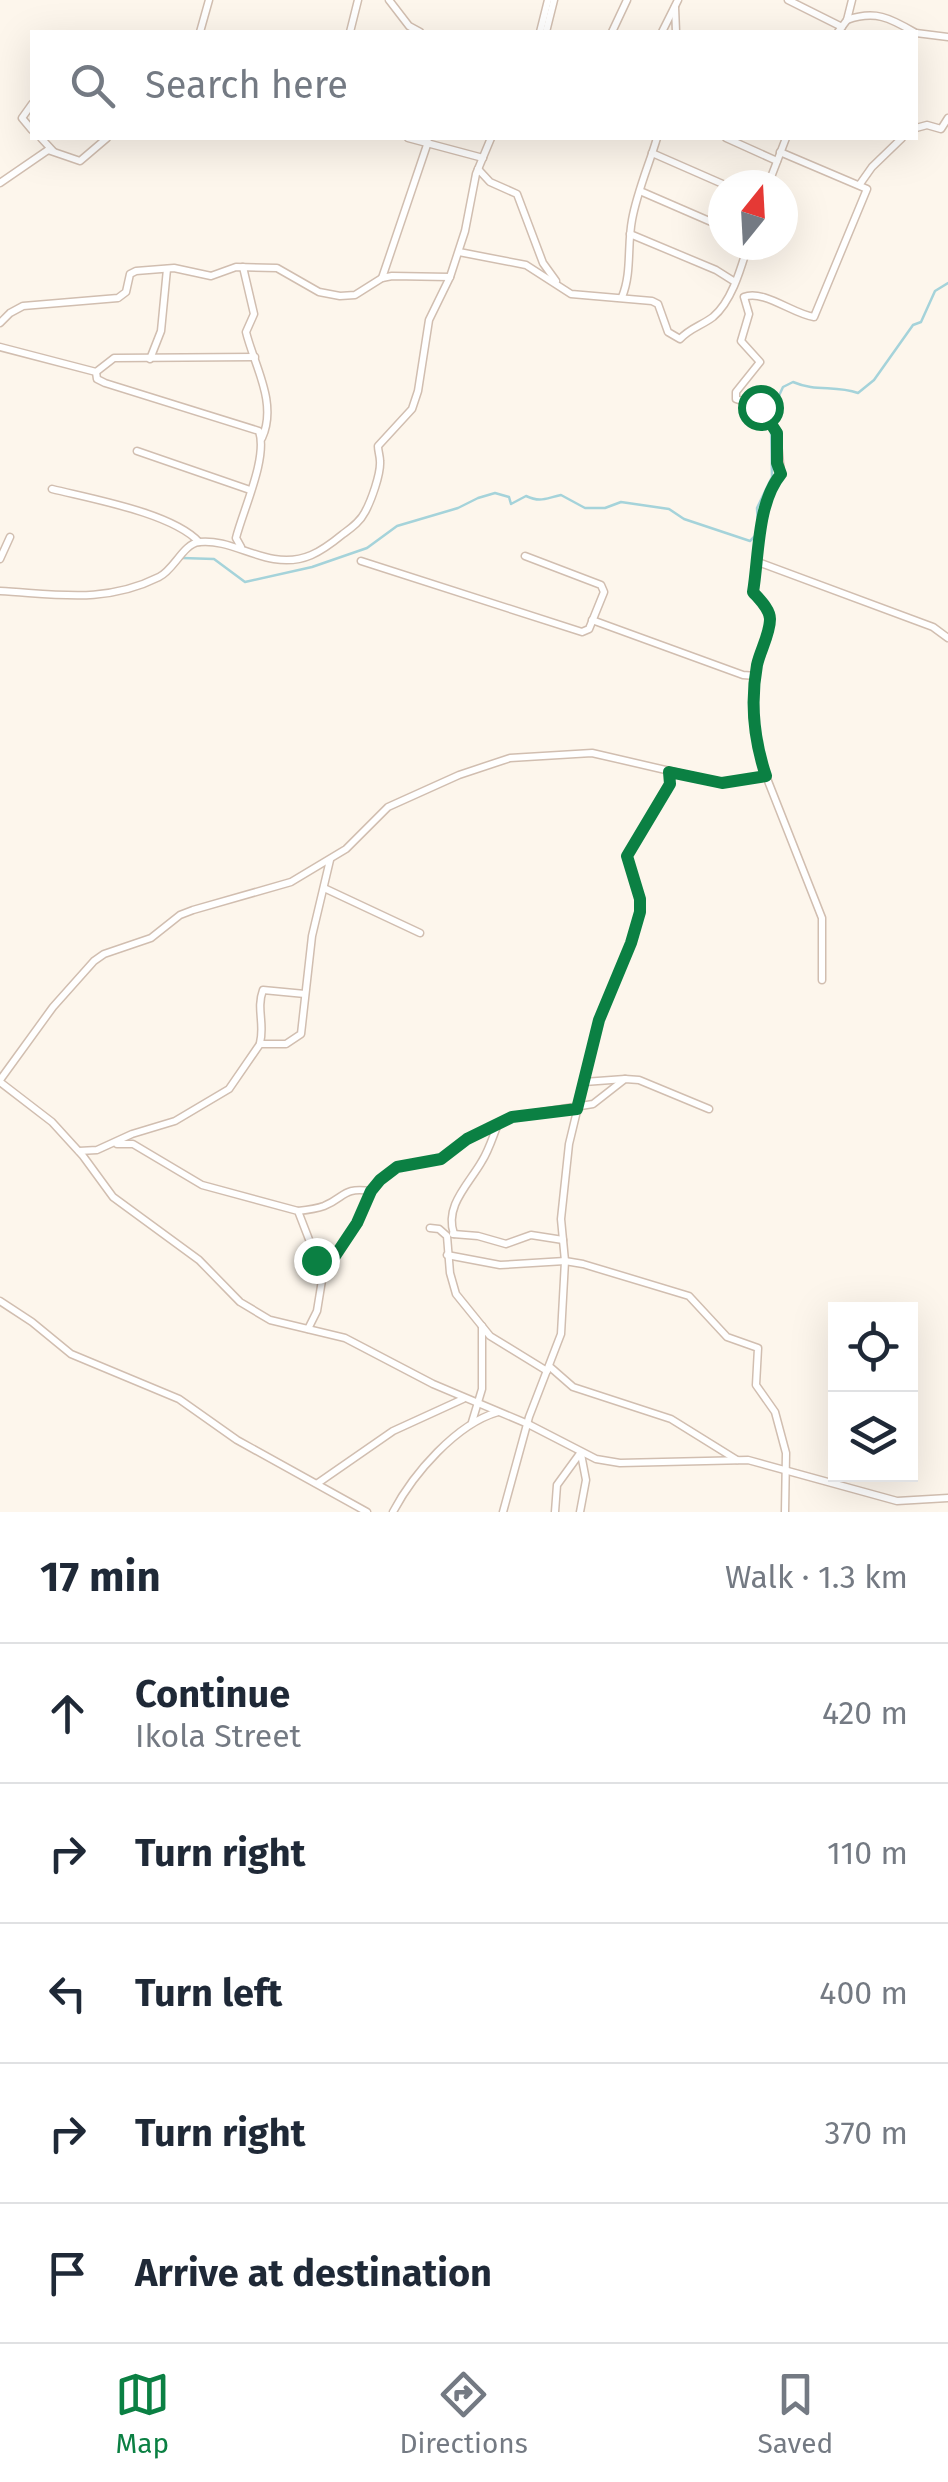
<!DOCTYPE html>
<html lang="en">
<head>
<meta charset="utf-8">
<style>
  :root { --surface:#fff; --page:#f2f2f3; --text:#1f2937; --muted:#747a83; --line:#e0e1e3; --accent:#0b8043 }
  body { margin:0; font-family:"Fira Sans",sans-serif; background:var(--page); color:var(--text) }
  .controls { position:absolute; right:30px; bottom:30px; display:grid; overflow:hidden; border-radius:0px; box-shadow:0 10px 40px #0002 }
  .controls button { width:90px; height:90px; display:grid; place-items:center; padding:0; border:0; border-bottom:2px solid var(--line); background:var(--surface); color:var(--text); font:50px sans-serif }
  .compass { position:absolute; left:708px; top:170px; width:90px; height:90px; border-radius:50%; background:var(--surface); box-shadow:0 10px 40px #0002; rotate:18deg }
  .stop { position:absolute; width:30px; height:30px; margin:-22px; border:8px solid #0b8043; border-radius:50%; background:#fff }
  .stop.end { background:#0b8043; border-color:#fff; box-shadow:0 2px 10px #0008 }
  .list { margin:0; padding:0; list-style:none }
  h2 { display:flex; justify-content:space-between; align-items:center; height:130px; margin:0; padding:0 40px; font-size:42px }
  h2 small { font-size:32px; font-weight:400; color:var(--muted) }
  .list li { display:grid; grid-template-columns:65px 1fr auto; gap:30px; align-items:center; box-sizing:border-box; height:140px; padding:0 40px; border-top:2px solid var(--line) }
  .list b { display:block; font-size:38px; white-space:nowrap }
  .list p { margin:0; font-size:32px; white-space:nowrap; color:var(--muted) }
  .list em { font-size:32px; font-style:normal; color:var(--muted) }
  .icon { flex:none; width:55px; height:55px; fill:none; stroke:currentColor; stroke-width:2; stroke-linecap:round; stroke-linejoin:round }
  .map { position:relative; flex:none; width:948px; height:1512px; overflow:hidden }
  .search { position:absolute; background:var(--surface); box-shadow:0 10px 40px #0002; left:30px; right:30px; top:30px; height:110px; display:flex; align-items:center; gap:25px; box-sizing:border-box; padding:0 35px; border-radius:0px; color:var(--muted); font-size:38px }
  .sheet { height:830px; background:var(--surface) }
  nav { display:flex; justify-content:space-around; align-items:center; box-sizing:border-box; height:140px; border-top:2px solid var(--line); background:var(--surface); font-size:28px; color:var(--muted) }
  nav a { display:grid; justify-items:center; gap:5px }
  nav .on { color:var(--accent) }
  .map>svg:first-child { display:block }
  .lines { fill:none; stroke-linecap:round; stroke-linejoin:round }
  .stream { stroke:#a5d3da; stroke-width:2.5 }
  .minor-casing { stroke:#d1beb0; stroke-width:9 }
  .minor { stroke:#fff; stroke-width:6 }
  .route { stroke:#0b8043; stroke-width:12 }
</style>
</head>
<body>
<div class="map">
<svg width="948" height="1512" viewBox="0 0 948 1512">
  <rect width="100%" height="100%" fill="#fdf6ec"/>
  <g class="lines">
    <!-- stream -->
    <g class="stream">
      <path d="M770,415L783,387L793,382C816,392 835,385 858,393L874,380L913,325L921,322L935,291L948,283"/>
      <path d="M758,526L757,508L772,477L771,428"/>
      <path d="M182,558L214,559L245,582L312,567L367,548L397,526L458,508L478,498L495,493L509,497L511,504L526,496C541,503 546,498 561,495L585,508H605L621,502L669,509L684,519L750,541L757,534"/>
    </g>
    <!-- minor casing -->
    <g class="minor-casing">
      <g id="minor">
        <path d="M389,0L409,26L420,32"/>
        <path d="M788,0L842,27"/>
        <path d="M675,7L676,32"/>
        <path d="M847,20C875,10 890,18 914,32"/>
        <path d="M200,32L209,0"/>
        <path d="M350,32L358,0"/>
        <path d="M540,32L548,0"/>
        <path d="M546,32L554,0"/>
        <path d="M612,32L627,0"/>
        <path d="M662,32L678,0"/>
        <path d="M838,32L847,20L852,0"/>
        <path d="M916,33L948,37"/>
        <path d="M32,104L22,118L32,130"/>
        <path d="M916,128L927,125L941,129L948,118"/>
        <path d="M41,138L53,151"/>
        <path d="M408,138L483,158"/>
        <path d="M726,138L777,161"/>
        <path d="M780,152L867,189L814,317C793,314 763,289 744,297L749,314L741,341L760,362L736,392V399L760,407L777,433L781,474C757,504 759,556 753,592C759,599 770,609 770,619C770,634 760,651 757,665C750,703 754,740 766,776L822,918V980"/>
        <path d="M652,153L725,185"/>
        <path d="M478,169L490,182L517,194L543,263L556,281"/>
        <path d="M0,183L48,150L80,161L107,138"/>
        <path d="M860,184L872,167L902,138"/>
        <path d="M768,185L786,138"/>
        <path d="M640,191L723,227"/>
        <path d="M630,234L716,270L735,282"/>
        <path d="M459,252L526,265L571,294L652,301L658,304L668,332L680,339C690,328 701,326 713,317C732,301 741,268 748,245"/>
        <path d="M243,267L254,314L246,332C254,365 278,403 262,438"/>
        <path d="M382,278L428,142"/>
        <path d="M622,297C632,273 627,246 632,220C637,192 649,165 657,138"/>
        <path d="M0,323L10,313L23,306L118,298L126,292L130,274L136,271L174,268L211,276L236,267L277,268L319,292L340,296L355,295L382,278L392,276L450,277"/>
        <path d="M0,347L96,372L97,379L105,383L259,431C268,458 243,510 236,538L241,547"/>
        <path d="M150,359L161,331L167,269"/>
        <path d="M96,372L114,358L255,357"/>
        <path d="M137,451L250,490"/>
        <path d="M52,489C92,499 172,513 199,542"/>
        <path d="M0,559L10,537"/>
        <path d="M361,561L582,632L589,629L604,592L601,585L525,556"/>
        <path d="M758,562L933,627L948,638"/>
        <path d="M0,591C57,594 105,604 159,577C174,570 183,544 199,542C224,539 249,555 274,559C303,564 321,552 343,534C351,528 360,522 365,512C371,501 381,474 380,461C380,456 378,451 378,446L412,409L418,391L429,320L450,277L465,231L476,174L491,138"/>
        <path d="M592,620L743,675L756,676"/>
        <path d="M324,888L420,933"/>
        <path d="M260,1043C265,1024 256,1009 263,990L305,994"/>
        <path d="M0,1080L53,1007L94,961L104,954L151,938L180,915L193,910L291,882L346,849L388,807L459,775L510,758L592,753L722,783L766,776"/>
        <path d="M0,1082L52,1122L83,1156L113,1197L199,1260L240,1302L270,1320L345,1338L433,1384L528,1424L596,1459L620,1463L748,1460L897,1501L948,1498"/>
        <path d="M584,1082L625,1079"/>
        <path d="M117,1144H133L202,1185L298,1211L322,1273"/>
        <path d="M79,1151L97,1150L132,1134L175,1121L229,1089L260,1044H286L301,1034L312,936L330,860"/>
        <path d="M298,1211C307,1210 316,1209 324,1206C346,1197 342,1187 371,1191"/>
        <path d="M430,1228L439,1229L447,1236L450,1273L456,1294L490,1336L547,1371"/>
        <path d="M453,1234L478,1236L506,1244L531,1235L563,1240"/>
        <path d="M454,1234C444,1206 469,1184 482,1161C489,1150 493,1136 498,1124"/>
        <path d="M447,1255L500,1265L565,1261L583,1264L689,1296L727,1337L758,1348L756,1385L775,1412L786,1453L785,1512"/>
        <path d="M0,1301L32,1322L71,1354L179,1399L237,1440L367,1512"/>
        <path d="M308,1329L317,1311L323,1274L357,1223L371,1191L380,1180L397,1167L441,1159L467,1139L512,1117L593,1104L625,1079L639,1080L709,1109"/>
        <path d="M549,1366L573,1387L671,1419L737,1460"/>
        <path d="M472,1422L482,1389V1326"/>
        <path d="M318,1483L393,1431L463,1399"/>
        <path d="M393,1512C413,1474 456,1424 498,1412"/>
        <path d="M503,1512L529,1417L561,1334L565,1261L561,1219L569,1144L599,1020L631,943L639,912L640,899L627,857L669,783V772"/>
        <path d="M555,1512L557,1485L581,1452"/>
        <path d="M580,1512L586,1480L581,1454"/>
      </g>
    </g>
    <!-- minor -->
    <use href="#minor" class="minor"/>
  </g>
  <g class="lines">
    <!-- route -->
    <path class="route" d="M316,1260L323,1274L357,1223L371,1191L380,1180L397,1167L441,1159L467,1139L512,1117L577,1109L599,1020L631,943L640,912V899L627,856L670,784L669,772L722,783L766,776C754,740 750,703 757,665C760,651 770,634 770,619C770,609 759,599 753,592C759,556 757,503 781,474L777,463V433L760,407"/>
  </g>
</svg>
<div class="controls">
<button><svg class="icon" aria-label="locate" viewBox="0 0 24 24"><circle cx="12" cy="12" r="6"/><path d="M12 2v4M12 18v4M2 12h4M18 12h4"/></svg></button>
<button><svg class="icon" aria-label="layers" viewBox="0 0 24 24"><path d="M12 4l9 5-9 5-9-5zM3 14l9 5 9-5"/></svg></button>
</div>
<svg class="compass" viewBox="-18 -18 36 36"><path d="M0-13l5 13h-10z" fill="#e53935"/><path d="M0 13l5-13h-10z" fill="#747a83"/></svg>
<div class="stop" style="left:760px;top:407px"></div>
<div class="stop end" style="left:316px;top:1260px"></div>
<div class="search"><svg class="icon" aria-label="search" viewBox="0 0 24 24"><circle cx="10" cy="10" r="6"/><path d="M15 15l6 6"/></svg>Search here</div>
</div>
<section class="sheet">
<h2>17 min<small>Walk · 1.3 km</small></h2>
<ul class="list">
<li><svg class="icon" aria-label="ahead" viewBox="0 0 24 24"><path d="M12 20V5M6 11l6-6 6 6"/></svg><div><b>Continue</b><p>Ikola Street</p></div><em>420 m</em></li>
<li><svg class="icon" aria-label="right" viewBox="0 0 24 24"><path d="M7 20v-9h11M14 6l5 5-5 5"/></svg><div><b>Turn right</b></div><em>110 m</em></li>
<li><svg class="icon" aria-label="left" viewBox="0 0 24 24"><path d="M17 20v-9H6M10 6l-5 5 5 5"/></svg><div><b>Turn left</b></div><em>400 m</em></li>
<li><svg class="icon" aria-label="right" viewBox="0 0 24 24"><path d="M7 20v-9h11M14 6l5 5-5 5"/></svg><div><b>Turn right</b></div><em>370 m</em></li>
<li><svg class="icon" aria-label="arrive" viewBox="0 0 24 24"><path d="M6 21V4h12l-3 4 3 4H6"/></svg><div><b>Arrive at destination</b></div></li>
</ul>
</section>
<nav>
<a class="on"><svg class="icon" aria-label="map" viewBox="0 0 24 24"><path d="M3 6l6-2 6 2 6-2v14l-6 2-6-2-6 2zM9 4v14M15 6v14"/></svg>Map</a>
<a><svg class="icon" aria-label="directions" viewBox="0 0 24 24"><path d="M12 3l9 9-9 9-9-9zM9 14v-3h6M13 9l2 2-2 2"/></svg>Directions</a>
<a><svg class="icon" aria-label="saved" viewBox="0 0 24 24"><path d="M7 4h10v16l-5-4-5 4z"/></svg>Saved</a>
</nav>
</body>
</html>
